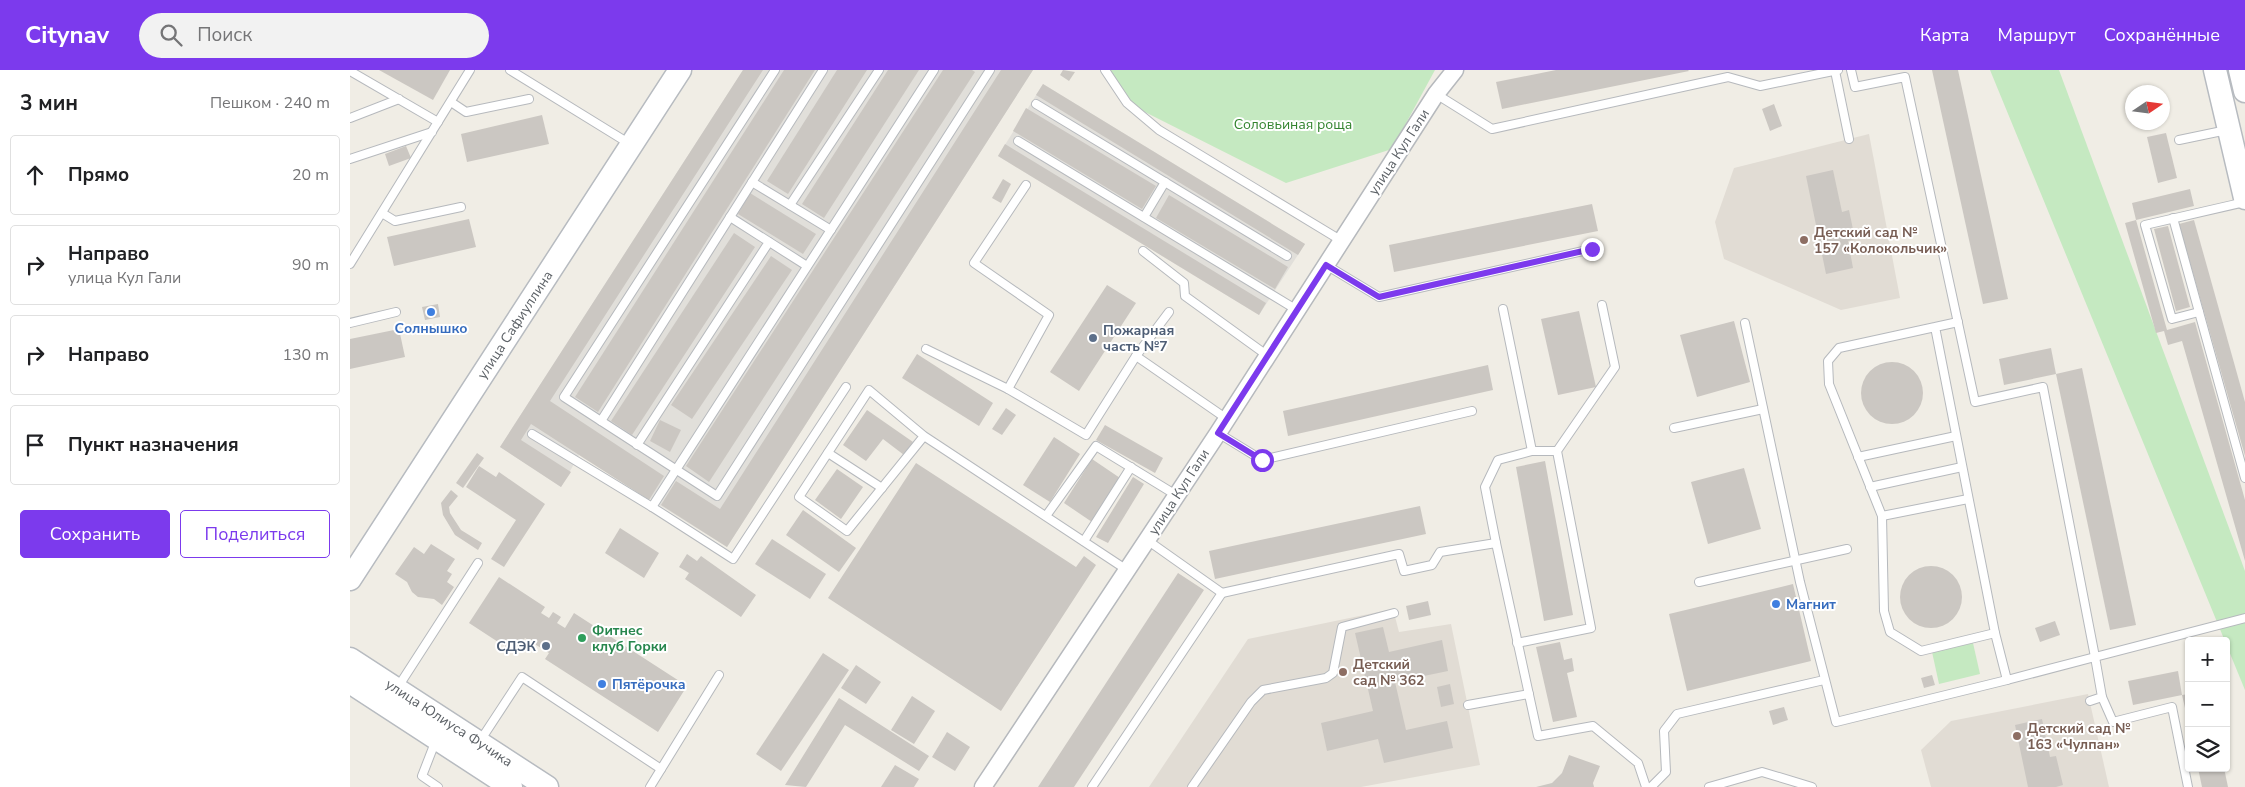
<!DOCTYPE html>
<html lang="ru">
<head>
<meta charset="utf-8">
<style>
  :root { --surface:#fff; --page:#f2f2f2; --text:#202124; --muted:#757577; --line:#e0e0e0; --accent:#7c3aed }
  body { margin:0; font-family:"Nunito Sans",sans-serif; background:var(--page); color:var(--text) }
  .controls { position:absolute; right:15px; bottom:15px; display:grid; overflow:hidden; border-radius:5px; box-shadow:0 1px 4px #0004 }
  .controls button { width:45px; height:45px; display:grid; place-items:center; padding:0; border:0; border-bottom:1px solid var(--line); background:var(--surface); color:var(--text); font:25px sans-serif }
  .compass { position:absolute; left:1775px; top:15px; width:45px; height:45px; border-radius:50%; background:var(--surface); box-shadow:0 1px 4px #0004; rotate:77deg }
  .stop { position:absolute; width:15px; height:15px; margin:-11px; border:4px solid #7c3aed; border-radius:50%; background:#fff }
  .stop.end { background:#7c3aed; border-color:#fff; box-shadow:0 1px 5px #0008 }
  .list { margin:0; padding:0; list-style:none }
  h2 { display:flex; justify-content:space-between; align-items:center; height:65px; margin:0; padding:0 20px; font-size:21px }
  h2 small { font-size:16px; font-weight:400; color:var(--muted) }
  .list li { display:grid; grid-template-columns:32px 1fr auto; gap:15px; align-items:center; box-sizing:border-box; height:80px; margin:0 10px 10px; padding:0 10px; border:1px solid var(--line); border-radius:5px }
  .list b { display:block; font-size:19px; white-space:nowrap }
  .list p { margin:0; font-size:16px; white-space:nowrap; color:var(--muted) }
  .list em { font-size:16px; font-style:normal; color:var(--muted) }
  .actions { display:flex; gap:10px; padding:15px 20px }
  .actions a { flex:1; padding:11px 0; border:1px solid var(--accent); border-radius:5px; text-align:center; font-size:18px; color:var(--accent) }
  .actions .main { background:var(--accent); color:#fff }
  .icon { flex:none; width:28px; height:28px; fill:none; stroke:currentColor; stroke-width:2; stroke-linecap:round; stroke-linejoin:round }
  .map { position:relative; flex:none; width:1895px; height:717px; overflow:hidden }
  header { display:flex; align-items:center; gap:30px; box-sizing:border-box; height:70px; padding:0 25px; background:var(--accent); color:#fff }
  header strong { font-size:24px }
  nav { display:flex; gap:28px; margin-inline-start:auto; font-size:18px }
  .search { width:350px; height:45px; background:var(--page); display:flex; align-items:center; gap:12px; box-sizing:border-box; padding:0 18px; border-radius:28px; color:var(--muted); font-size:19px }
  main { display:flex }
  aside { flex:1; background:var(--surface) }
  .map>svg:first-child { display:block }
  .industrial { fill:#e1dfda }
  .education { fill:#e1dcd4 }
  .green { fill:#c5e9c1 }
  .building { fill:#cbc7c2 }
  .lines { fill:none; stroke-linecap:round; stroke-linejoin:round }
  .lane-casing { stroke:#b6b9bd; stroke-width:10 }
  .street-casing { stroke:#b6b9bd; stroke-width:19 }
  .secondary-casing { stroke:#b7bbc0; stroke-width:25 }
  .lane { stroke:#fff; stroke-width:8 }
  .street { stroke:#fff; stroke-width:16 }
  .secondary { stroke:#fff; stroke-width:22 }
  .route { stroke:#7c3aed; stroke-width:6 }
  .education-dot { fill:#8d6e63; stroke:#fff; stroke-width:2 }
  .shop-dot { fill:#3f7fe0; stroke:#fff; stroke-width:2 }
  .service-dot { fill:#5c6f8a; stroke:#fff; stroke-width:2 }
  .leisure-dot { fill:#2e9e5b; stroke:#fff; stroke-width:2 }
  .labels { text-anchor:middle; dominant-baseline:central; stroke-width:4; stroke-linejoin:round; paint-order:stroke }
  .park-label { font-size:14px; fill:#33842f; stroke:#fff }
  .street-label { font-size:14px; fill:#5d6267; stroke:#fff }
  .education-label { font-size:14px; font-weight:bold; fill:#785e54; stroke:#fff; text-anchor:start }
  .shop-label { font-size:14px; font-weight:bold; fill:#366cbe; stroke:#fff; text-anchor:start }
  .service-label { font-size:14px; font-weight:bold; fill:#4e5e75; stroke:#fff; text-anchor:start }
  .leisure-label { font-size:14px; font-weight:bold; fill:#27864d; stroke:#fff; text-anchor:start }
</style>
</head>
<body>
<header>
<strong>Citynav</strong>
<div class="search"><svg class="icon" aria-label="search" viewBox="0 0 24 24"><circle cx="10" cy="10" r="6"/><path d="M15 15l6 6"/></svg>Поиск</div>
<nav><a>Карта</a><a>Маршрут</a><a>Сохранённые</a></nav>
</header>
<main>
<aside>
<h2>3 мин<small>Пешком · 240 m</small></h2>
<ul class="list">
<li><svg class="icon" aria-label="ahead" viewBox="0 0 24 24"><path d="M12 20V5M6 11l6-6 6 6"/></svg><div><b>Прямо</b></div><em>20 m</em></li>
<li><svg class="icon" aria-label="right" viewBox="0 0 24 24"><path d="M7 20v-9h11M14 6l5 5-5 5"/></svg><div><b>Направо</b><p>улица Кул Гали</p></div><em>90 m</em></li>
<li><svg class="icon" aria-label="right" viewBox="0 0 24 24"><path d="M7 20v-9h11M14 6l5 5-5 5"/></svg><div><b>Направо</b></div><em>130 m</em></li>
<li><svg class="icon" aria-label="arrive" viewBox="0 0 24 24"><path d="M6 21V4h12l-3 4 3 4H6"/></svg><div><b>Пункт назначения</b></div></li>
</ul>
<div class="actions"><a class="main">Сохранить</a><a>Поделиться</a></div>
</aside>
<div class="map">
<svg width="1895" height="717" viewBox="0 0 1895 717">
  <rect width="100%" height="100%" fill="#f0ede5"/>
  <!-- industrial -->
  <g class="industrial">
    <path d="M393,0H683L377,477L229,385L211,417L150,377Z"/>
    <path d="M693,14L955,174L909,245L648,86Z"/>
  </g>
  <!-- education -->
  <g class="education">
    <path d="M1519,64L1550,228L1491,240L1374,189L1365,152L1384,98Z"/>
    <path d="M1043,539L1049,562L1101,554L1130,695L1011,717H799L898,569Z"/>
    <path d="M1738,624L1759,717H1581L1571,680L1601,651Z"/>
  </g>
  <!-- green -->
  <g class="green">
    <path d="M755,0H1085L1042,79L936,113L777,33Z"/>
    <path d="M1640,0H1709L1895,501V620Z"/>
    <path d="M1623,573L1630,604L1589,614L1582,582Z"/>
  </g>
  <!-- building -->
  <g class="building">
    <path d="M29,0H100L83,30Z"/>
    <path d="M393,0H413L200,331L314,406L299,430L181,354L171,370L221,402L211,417L150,377Z"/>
    <path d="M434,0H465L248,342L225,327Z"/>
    <path d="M487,0H517L438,124L417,111Z"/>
    <path d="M538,0H569L474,148L452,134Z"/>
    <path d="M593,0H622L625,2L359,412L336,396Z"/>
    <path d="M651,0H683L377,477L311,435L326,411L370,439Z"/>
    <path d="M713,0L725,2L719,11L710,5Z"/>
    <path d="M1206,0H1338L1339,1L1152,39L1146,12Z"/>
    <path d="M1582,0H1608L1658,229L1633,234Z"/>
    <path d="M693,14L955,174L948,185L686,25Z"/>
    <path d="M1424,34L1432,56L1420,61L1412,39Z"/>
    <path d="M676,38L806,116L792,139L663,61Z"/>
    <path d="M192,45L199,74L117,92L111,64Z"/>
    <path d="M1816,63L1827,108L1808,113L1797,67Z"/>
    <path d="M655,74L916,233L909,245L648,86Z"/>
    <path d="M56,76L61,88L39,96L35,84Z"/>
    <path d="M1483,100L1492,142L1499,140L1505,169L1498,171L1503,198L1476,204L1456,106Z"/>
    <path d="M653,109L661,114L651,133L642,128Z"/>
    <path d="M1840,119L1844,136L1786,150L1817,260L1845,252L1895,430V491L1832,271L1818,275L1814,261L1806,263L1775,153L1786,150L1782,133Z"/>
    <path d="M400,123L466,164L453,184L388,144Z"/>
    <path d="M819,125L938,197L925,219L806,148Z"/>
    <path d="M1242,134L1248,161L1044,202L1039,175Z"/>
    <path d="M119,149L126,177L44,196L37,167Z"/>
    <path d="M1844,150L1895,332V386L1829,154Z"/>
    <path d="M1818,156L1840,237L1826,241L1804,159Z"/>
    <path d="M384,163L405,177L282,365L261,351Z"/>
    <path d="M421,186L442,200L342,349L321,335Z"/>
    <path d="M757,215L786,233L729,321L700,302Z"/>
    <path d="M88,234L90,247L75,250L72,237Z"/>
    <path d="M1229,241L1246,317L1208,325L1191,249Z"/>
    <path d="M1384,251L1400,312L1347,327L1330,265Z"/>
    <path d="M49,259L55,287L0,299V269Z"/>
    <path d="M1701,278L1706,304L1654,315L1649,289Z"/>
    <path d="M567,284L643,333L629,356L552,308Z"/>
    <circle cx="1542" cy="323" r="31"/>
    <path d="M1138,295L1143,320L938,366L933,341Z"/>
    <path d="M1732,298L1786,555L1760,560L1706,304Z"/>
    <path d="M656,338L666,345L652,365L642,359Z"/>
    <path d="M517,340L563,372L554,385L533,369L516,391L493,375Z"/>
    <path d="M310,350L331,360L320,382L300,371Z"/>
    <path d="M755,355L813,388L805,403L746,370Z"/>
    <path d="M704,367L730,384L700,432L673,415Z"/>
    <path d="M127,383L134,388L113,418L106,413Z"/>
    <path d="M742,389L770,408L742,452L714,433Z"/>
    <path d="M1195,391L1223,545L1194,551L1166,397Z"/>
    <path d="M566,393L726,497L734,486L746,495L651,641L478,528Z"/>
    <path d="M129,396L146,407L149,402L195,434L154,497L141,489L166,450L116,417Z"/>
    <path d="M1394,398L1411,459L1358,474L1341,412Z"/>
    <path d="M487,399L513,417L491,449L465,430Z"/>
    <path d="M783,407L794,414L758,473L746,467Z"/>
    <path d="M101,420L108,426L99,437L100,443L111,460L132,473L128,480L105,465L93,445L91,433Z"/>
    <path d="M1070,436L1076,464L865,509L859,481Z"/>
    <path d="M453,440L506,478L489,502L436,465Z"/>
    <path d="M270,458L309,483L294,508L255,483Z"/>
    <path d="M422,469L476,504L460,529L405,494Z"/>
    <path d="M81,474L105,489L97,501L102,504L97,512L104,517L92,535L84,529L68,527L62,522L57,512L45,504L64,477L74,484Z"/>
    <path d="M337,484L347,491L351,486L406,525L391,547L335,509L339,503L329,497Z"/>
    <circle cx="1581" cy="527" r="31"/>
    <path d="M828,503L854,520L724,717H688Z"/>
    <path d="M149,507L195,537L191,543L199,548L203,542L211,547L207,553L215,558L224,543L337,616L308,662L195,589L199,583L175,568L165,583L119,553Z"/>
    <path d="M1443,514L1461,591L1337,621L1319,544Z"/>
    <path d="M1078,531L1081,545L1059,550L1056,536Z"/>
    <path d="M1705,551L1710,565L1690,572L1685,558Z"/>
    <path d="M1033,557L1039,582L1092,570L1098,601L1045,612L1056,660L1097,651L1103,678L1034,693L1028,669L977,681L971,653L1023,641L1005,563Z"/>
    <path d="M1210,572L1214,590L1222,588L1224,601L1217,603L1227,647L1203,652L1186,577Z"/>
    <path d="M473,583L499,600L431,701L406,684Z"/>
    <path d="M506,595L531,612L516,634L491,618Z"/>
    <path d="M1828,601L1832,625L1783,635L1778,611Z"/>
    <path d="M1582,605L1585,615L1574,618L1571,608Z"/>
    <path d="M1100,614L1104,634L1091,637L1087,617Z"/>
    <path d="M1839,624V650L1838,651L1832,625Z"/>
    <path d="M562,626L585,641L564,674L541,660Z"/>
    <path d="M489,628L579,686L569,701L495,655L456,717L435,715Z"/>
    <path d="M1434,637L1438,650L1423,655L1419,641Z"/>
    <path d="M1692,649L1700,687L1706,686L1713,715L1706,717H1678L1665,655Z"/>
    <path d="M597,662L620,677L605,701L582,687Z"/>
    <path d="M1219,685L1250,696L1243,713L1244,717H1186L1202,713L1212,703Z"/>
    <path d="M545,695L569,709L564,717H531Z"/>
    <path d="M1848,698H1874L1878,717H1852Z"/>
  </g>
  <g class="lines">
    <!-- lane casing -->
    <g class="lane-casing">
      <g id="lane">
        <path d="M160,0L280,74"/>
        <path d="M425,0L214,327L251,351L473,0"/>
        <path d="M755,0L777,33L809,60L992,171"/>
        <path d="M1501,0L1505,17L1555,7L1625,332L1693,317L1745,587L1895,548"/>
        <path d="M0,1L88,52"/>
        <path d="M1485,1L1499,69"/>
        <path d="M1086,24L1142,59L1378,7L1410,16L1488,0"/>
        <path d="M101,32L116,42L179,29"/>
        <path d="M686,34L937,186"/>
        <path d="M0,48L49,29"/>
        <path d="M1829,70L1877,60"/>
        <path d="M668,71L947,240"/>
        <path d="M0,89L82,62"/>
        <path d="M402,112L481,160"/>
        <path d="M676,115L624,193L699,245L658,319L736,365L786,286L819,242"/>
        <path d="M1895,132L1795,155L1822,249L1849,242L1895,408"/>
        <path d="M440,135L529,0"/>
        <path d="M32,143L45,151L111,137"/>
        <path d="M380,147L457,196"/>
        <path d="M794,147L815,112"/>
        <path d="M1823,148L1849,242"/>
        <path d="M793,181L834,213L835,226L918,286"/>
        <path d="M0,194L120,0"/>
        <path d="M976,195L1029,227L1242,179"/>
        <path d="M1153,239L1182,381"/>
        <path d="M0,253L46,242"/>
        <path d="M1395,253L1450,512L1486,652L1657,610"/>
        <path d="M1585,257L1645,563L1571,581L1540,562L1534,541L1532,446L1479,314L1478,291L1489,278L1608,252"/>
        <path d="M576,279L658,319"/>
        <path d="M786,286L877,349"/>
        <path d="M251,351L367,426L640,0"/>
        <path d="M1324,358L1413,339"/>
        <path d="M868,363L912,390L1122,341"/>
        <path d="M182,364L302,437L383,489L496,317"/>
        <path d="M574,366L497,461L449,427L519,320L574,366L777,500"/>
        <path d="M287,375L419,172"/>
        <path d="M478,383L532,418"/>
        <path d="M1508,387L1606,366"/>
        <path d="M1520,417L1612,397"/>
        <path d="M302,437L584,0"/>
        <path d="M696,446L746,376L826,425"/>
        <path d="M1532,446L1618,429"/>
        <path d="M734,471L781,397"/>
        <path d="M1146,473L1135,417L1148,390L1182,381H1207"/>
        <path d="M1349,512L1497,479"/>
        <path d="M872,523L1049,484L1054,501L1082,495L1090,482L1146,473L1188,666L1243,656L1288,693L1296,717"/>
        <path d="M1645,563L1657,610L1745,587L1752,627L1740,631"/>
        <path d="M1167,573L1241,558L1207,381L1265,297L1252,235"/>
        <path d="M48,617L128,493"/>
        <path d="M1752,627L1763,652L1822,637L1838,717"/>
        <path d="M1118,635L1179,624"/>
        <path d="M86,670L72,706L88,717"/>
        <path d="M130,671L172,607L311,699"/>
        <path d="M300,717L369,605"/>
        <path d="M742,717L872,523L797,470"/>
        <path d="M842,717L901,632L913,620L976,608L983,603L992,557L1044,543"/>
        <path d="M1301,717L1316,702L1314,661L1327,644L1474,610"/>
        <path d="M1359,717L1412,702L1462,717"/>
      </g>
    </g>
    <!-- street casing -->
    <g class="street-casing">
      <path id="street" d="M633,717L868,363L1086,24L1105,0"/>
    </g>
    <!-- secondary casing -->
    <g class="secondary-casing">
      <g id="secondary">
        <path d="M1865,0L1895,128"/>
        <path d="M1890,0L1895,21"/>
        <path d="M0,509L330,0"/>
        <path d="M0,589L197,717"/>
        <path d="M0,612L161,717"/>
      </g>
    </g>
    <!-- lane -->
    <use href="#lane" class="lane"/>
    <!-- street -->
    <use href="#street" class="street"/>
    <!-- secondary -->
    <use href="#secondary" class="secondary"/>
  </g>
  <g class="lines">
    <!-- route -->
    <path class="route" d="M912,390L868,363L976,195L1029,227L1242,179"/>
  </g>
  <!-- markers -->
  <g class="education-dot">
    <circle cx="1454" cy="170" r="5"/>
    <circle cx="993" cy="602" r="5"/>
    <circle cx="1667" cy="666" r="5"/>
  </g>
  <g class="shop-dot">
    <circle cx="81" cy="242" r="5"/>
    <circle cx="1426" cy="534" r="5"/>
    <circle cx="252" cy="614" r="5"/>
  </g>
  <g class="service-dot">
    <circle cx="743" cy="268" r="5"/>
    <circle cx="196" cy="576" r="5"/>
  </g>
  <circle class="leisure-dot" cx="232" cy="568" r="5"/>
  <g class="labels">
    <!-- park labels -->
    <g class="park-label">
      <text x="943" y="54">Соловьиная роща</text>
    </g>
    <!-- street labels -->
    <g class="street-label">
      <text transform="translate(1049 82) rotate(-57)">улица Кул Гали</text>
      <text transform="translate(165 255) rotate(-57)">улица Сафиуллина</text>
      <text transform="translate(829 422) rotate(-57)">улица Кул Гали</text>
      <text transform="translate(99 653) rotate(33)">улица Юлиуса Фучика</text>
    </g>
    <!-- education labels -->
    <g class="education-label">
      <text x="1464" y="162">Детский сад №<tspan x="1464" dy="16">157 «Колокольчик»</tspan></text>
      <text x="1003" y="594">Детский<tspan x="1003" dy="16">сад № 362</tspan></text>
      <text x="1677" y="658">Детский сад №<tspan x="1677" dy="16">163 «Чулпан»</tspan></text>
    </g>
    <!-- shop labels -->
    <g class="shop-label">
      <text x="81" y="258" text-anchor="middle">Солнышко</text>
      <text x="1436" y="534">Магнит</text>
      <text x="262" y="614">Пятёрочка</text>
    </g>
    <!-- service labels -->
    <g class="service-label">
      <text x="753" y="260">Пожарная<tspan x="753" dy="16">часть №7</tspan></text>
      <text x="186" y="576" text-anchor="end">СДЭК</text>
    </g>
    <!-- leisure labels -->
    <g class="leisure-label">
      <text x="242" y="560">Фитнес<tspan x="242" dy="16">клуб Горки</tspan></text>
    </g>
  </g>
</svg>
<div class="controls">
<button>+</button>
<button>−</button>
<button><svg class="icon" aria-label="layers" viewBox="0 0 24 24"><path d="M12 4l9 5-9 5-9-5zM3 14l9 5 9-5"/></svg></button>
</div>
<svg class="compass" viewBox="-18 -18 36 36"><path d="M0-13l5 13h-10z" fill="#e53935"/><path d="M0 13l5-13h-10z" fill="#757577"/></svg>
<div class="stop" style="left:912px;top:390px"></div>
<div class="stop end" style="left:1242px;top:179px"></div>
</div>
</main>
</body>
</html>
